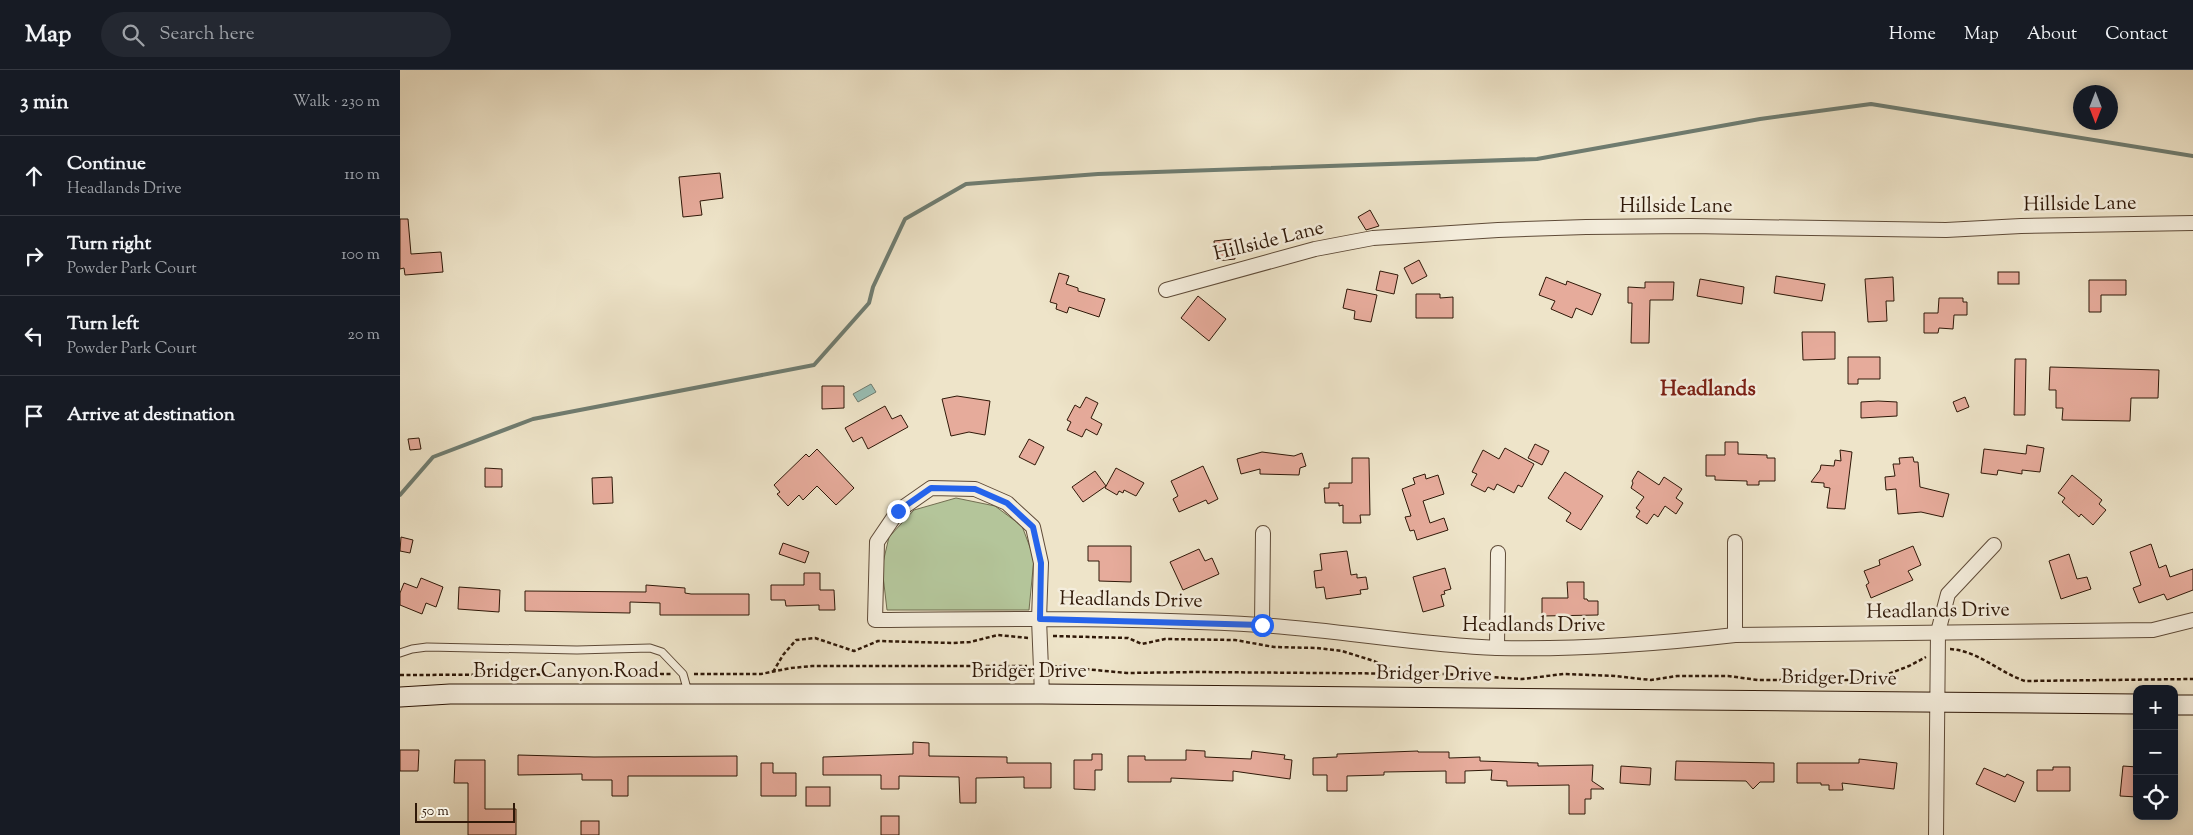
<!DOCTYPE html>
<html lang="en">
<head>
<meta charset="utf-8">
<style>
  :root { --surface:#171b24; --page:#242831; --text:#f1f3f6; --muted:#9ea1a6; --line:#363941 }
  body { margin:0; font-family:"Sorts Mill Goudy",serif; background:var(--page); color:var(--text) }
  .controls { position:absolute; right:15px; bottom:15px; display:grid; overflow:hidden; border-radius:10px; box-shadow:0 2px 12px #0003 }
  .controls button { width:45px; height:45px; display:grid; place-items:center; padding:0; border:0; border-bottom:1px solid var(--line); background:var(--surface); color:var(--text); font:25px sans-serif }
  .compass { position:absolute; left:1673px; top:15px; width:45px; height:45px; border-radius:50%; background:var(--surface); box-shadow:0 2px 12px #0003; rotate:180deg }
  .scale { position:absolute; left:15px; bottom:12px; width:100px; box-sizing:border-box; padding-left:5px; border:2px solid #2f1808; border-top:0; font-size:14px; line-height:18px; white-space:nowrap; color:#2f1808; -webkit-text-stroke:4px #f4eddc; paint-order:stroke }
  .stop { position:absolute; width:15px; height:15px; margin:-11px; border:4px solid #2563eb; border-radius:50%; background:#fff }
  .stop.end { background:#2563eb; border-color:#fff; box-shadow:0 1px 5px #0008 }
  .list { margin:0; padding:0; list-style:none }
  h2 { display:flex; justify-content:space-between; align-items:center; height:65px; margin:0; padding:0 20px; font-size:21px }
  h2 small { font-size:16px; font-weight:400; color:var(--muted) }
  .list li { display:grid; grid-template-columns:32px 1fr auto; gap:15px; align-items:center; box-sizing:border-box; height:80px; padding:0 20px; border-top:1px solid var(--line) }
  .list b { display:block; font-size:19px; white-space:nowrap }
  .list p { margin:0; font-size:16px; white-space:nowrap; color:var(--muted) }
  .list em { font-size:16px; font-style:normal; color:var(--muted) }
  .icon { flex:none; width:28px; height:28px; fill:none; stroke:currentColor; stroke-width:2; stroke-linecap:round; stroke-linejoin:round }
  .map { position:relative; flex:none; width:1793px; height:765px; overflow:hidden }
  header { display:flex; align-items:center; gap:30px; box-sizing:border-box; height:70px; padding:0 25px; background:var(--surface); border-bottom:1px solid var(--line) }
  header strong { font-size:24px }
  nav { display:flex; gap:28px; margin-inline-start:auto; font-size:18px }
  .search { width:350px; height:45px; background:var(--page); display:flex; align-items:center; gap:12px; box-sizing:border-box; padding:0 18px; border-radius:28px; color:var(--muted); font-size:19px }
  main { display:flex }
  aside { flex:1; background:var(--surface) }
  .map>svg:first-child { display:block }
  .green { fill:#b4c59a; stroke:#726e51 }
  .water { fill:#99bfb5; stroke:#6f7c70 }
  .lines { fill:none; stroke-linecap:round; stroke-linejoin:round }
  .stream { stroke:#6f7c70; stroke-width:4 }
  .building { fill:#e6ab9b; stroke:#2f1808 }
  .lane-casing { stroke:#5f4b38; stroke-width:9 }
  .street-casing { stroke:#5f4b38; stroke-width:16 }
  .secondary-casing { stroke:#2f1808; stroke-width:21 }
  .path { stroke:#2f1808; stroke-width:2.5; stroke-dasharray:4 2.5; stroke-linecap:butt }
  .lane { stroke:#f4eddc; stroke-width:7 }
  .street { stroke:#f4eddc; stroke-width:14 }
  .secondary { stroke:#f4eddc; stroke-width:19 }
  .route { stroke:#2563eb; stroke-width:6 }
  .labels { text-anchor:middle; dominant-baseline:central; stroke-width:5; stroke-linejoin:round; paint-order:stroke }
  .street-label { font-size:20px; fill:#2f1808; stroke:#f4eddc }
  .neighbourhood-label { font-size:21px; font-weight:bold; fill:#7a1f14; stroke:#f4eddc }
</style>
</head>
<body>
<header>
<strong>Map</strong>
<div class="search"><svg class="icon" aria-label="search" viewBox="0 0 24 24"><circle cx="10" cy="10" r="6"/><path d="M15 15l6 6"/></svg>Search here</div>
<nav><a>Home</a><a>Map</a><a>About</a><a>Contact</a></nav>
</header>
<main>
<aside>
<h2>3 min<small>Walk · 230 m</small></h2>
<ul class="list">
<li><svg class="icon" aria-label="ahead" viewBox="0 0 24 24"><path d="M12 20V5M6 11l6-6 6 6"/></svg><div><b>Continue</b><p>Headlands Drive</p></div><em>110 m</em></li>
<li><svg class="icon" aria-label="right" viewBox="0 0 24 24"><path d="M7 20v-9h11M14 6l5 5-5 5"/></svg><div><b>Turn right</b><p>Powder Park Court</p></div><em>100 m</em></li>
<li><svg class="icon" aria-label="left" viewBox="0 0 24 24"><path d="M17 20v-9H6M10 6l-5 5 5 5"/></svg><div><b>Turn left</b><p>Powder Park Court</p></div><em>20 m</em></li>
<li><svg class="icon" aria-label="arrive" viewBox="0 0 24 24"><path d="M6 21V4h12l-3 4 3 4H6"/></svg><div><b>Arrive at destination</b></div></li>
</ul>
</aside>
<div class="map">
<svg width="1793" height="765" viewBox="0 0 1793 765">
  <rect width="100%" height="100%" fill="#eee4c9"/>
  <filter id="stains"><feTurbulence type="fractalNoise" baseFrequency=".004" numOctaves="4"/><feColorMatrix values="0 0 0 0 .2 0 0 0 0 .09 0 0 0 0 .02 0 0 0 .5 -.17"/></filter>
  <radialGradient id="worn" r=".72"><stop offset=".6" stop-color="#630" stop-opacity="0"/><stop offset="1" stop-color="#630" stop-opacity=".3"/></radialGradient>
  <!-- green -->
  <path class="green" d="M556,428L595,436L622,456L634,488L629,540H487L482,497L489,467L514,440Z"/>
  <!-- water -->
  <path class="water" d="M471,314L476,322L458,332L453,324Z"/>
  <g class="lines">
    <!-- stream -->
    <path class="stream" d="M0,425L33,387L133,349L414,295L469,233L473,217L505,149L566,114L698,104L1137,89L1360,49L1471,34L1793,86"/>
  </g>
  <!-- building -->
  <g class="building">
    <path d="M320,103L323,128L300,131L302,145L283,147L279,107Z"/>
    <path d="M970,140L979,156L966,160L958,147Z"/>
    <path d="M0,149H8L11,184L41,182L43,202L5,205L4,198L0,199Z"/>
    <path d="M833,169L835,189L816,191L814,171Z"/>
    <path d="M1019,190L1027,206L1012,214L1004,198Z"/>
    <path d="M980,201L998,205L994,224L976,220Z"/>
    <rect x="1598" y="202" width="21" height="12"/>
    <path d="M659,203L669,206L666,214L678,218V221L705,229L699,247L669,237L667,243L656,239L657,234L650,232Z"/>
    <path d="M1376,206L1425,214L1422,231L1374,223Z"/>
    <path d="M1146,207L1166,215L1167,211L1201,224L1192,245L1176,238L1172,248L1151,239L1155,231L1139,225Z"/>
    <path d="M1493,207L1494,231H1486L1487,251L1468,252L1465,209Z"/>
    <path d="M1300,209L1344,217L1342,234L1297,226Z"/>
    <path d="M1689,210H1726V225H1701V242H1689Z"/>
    <path d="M1245,212H1274L1273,230H1250L1249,273H1231L1232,233H1228V217L1245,218Z"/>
    <path d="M947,219L977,225L971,252L954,249L955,241L943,238Z"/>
    <path d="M1016,224H1040V228L1053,227V248H1016Z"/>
    <path d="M798,226L826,249L809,271L781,248Z"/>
    <path d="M1539,228H1563V232H1567V245H1554L1553,259L1539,258L1538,263H1524V243H1538Z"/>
    <path d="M1402,262H1435V289L1403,290Z"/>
    <path d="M1448,287H1480V309H1458V314H1448Z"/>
    <path d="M1615,289H1626L1625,345H1614Z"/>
    <path d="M1650,297L1759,300L1758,328H1731L1730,351L1662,350L1663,338H1656V320H1649Z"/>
    <path d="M422,316H444V338L422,339Z"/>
    <path d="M557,326L590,331L585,365L569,362L551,366L542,329Z"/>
    <path d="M686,327L698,333L691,348L702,354L697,365L686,359L682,367L667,360L671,352L667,350L675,335L680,338Z"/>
    <path d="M1565,327L1569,337L1557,342L1553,332Z"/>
    <path d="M1478,331L1497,332V346L1461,348V332Z"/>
    <path d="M485,336L492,349L501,345L508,357L468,379L462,367L453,372L445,358Z"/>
    <path d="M19,368L21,379L10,380L8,369Z"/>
    <path d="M629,369L644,377L635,395L619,387Z"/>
    <path d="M1325,372H1338V384L1367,385V388H1375V411H1359V415H1347V411L1315,410V406H1306V385H1325Z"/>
    <path d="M1135,374L1149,381L1142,395L1128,388Z"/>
    <path d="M1627,375L1644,378L1640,402L1622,400V404L1598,400L1597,405L1581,403L1584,379L1626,384Z"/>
    <path d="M1105,378L1134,394L1122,417L1118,415L1114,423L1097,414L1094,420L1088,417L1085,422L1071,415L1077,404L1072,402L1083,380L1099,389Z"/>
    <path d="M417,379L454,418L436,435L417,416L403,430L399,425L388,436L377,424L380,422L374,415L406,384L409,387Z"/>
    <path d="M1440,380L1452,382L1445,439L1427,438L1430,418L1424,417V413L1411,412L1420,400L1421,395L1434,396L1435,390L1441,391Z"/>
    <path d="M862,382L894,386L902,383L906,396L900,398L899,405L860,404V399L841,404L837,389Z"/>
    <path d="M1513,387L1514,392H1518L1520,417L1549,424L1543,447L1521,442L1498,444L1496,419L1486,420L1485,407L1495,406L1493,394H1500L1499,388Z"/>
    <path d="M952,388H969L970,445H960L961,453H943V435L939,436V433H925L924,418H929V413H952Z"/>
    <path d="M803,396L818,429L808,434L806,430L779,442L773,429L778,426L771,411Z"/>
    <path d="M85,398L102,399V417H85Z"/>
    <path d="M716,398L744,413L736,426L724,420L723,423L719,421L717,425L705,418Z"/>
    <path d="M695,401L706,416L683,432L672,417Z"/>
    <path d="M1238,401L1259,415L1264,407L1282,419L1276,428L1283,433L1276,444L1265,436L1258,447L1254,444L1247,454L1236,447L1240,441L1236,438L1244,427L1231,418L1233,413L1232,411Z"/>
    <path d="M1165,402L1203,426L1181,460L1166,451L1171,443L1148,428Z"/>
    <path d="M1025,404L1026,409L1038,405L1044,424L1023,431L1030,453L1044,448L1048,460L1017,470L1014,460L1010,461L1005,447L1011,446L1002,419L1015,414L1013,408Z"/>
    <path d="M1672,405L1702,430L1699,434L1706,440L1693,455L1681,444L1679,447L1662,432L1665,428L1658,423Z"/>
    <path d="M212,407L213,433L193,434L192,408Z"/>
    <path d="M1,467L13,470L10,483L0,481Z"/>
    <path d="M383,473L409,482L405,493L379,484Z"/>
    <path d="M1751,474L1759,498L1766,495L1770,507L1793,499V520L1767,530L1764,524L1739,533L1733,518L1741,515L1730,482Z"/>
    <path d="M688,476H731V512L699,511V491H688Z"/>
    <path d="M1513,476L1521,495L1508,501L1513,510L1471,528L1466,515L1469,513L1464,501L1480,495L1479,490Z"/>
    <path d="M799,479L805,491L812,488L819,504L783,520L770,492Z"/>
    <path d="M947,481L951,505L957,504V508L966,507L968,519L960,520L961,524L926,529L924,517L916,518L914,501L922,500L920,484Z"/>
    <path d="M1669,484L1677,509L1687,507L1691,519L1661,529L1649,491Z"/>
    <path d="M1045,498L1051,519L1044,521L1045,524L1041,525L1044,536L1023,542L1013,507Z"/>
    <path d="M404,503H420V520H434L435,540H419V535L386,536L385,530H371V515H404Z"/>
    <path d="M21,508L43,517L36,537L26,533L22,544L0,535V523L4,513L17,518Z"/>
    <path d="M1167,512H1184V529H1187L1188,531H1198V545L1142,546V528H1168Z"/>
    <path d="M246,515L285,518V523L291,524H349V545H260V533L230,532V543L125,541V521L246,522Z"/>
    <path d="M59,517L100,520L99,542L58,539Z"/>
    <path d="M513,672L529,673V686L607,687V693H651V718H624V707L576,708V733H560L559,707L499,706V719H481V705H423V687L513,684Z"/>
    <path d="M0,680H19L18,701H0Z"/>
    <path d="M786,680L805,681V687L851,689L852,681L885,685L884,689L892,690L890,709L833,701V711L771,708V712H728V686H745V690H786Z"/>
    <path d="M1018,681V682H1049V688L1080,687V691L1138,693V696L1193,695L1192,711L1204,719H1191V729H1185V744H1169V715L1107,716V711L1091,710L1092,700L1065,701V713H1046V701L984,702V705L947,706V721H927V705H913V688L937,687V684Z"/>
    <path d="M692,684H702V700H695V720L674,719V690H692Z"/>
    <path d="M118,685L194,687L337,686V706H228V726H212V710H182V704L118,705Z"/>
    <path d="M1459,689L1497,693L1494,719L1442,713L1443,720H1429V715H1421V713H1397V693H1459Z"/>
    <path d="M55,690H85V739H116V765H68V713H54Z"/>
    <path d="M1276,691L1374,693V712H1360L1353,719L1346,711L1275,710Z"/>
    <path d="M361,693H373V703H396V726H361Z"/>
    <path d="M1221,696L1251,698L1250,715L1220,713Z"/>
    <path d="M1723,696L1737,697V727L1720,726Z"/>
    <path d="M1653,697H1670V721H1637V700H1653Z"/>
    <path d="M1584,698L1605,707L1607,704L1624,712L1615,732L1576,714Z"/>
    <rect x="406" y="717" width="24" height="19"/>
    <rect x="481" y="746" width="18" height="19"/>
    <rect x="181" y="751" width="18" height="14"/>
  </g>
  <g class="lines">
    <!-- lane casing -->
    <g class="lane-casing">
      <path id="lane" d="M0,583L12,579L27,577L177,580L250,578L262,582L283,604L288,622"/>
    </g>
    <!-- street casing -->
    <g class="street-casing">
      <g id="street">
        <path d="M766,220L915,179L973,168L1098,160L1186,157L1290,156L1546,160L1621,156L1793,153"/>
        <path d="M1335,472V565"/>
        <path d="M862,555L863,463"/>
        <path d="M1097,578L1098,483"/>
        <path d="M642,624L639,549L641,493L633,457L607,433L575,419L531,418L498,441L477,472L475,550C603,549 732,547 860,555C940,560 1018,575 1097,578C1177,580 1256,574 1335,565L1753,560L1793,550"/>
        <path d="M1536,765L1538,562L1548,524L1594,475"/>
      </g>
    </g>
    <!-- secondary casing -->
    <g class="secondary-casing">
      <g id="secondary">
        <path d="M0,627L50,624H642L1737,634"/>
        <path d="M1774,635H1793"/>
      </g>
    </g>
    <!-- path -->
    <g class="path">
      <path d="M653,566L728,568L742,574L765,569L835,570L874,577L917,578L942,581L974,591L1000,604"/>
      <path d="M1550,579C1579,581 1598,602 1625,611L1793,609"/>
      <path d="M653,596L727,603L796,602L1046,604L1122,609L1164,604L1215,606L1251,610L1277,606H1328L1358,610H1460L1483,606L1509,596L1526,587"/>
      <path d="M373,602L383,585L396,570L415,568L454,581L478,571L553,573L570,572L598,565L628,568"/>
      <path d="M294,604H361L391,598L412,596H627"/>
      <path d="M0,605L271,604"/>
    </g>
    <!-- lane -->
    <use href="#lane" class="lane"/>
    <!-- street -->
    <use href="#street" class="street"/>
    <!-- secondary -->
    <use href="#secondary" class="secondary"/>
  </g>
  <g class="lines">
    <!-- route -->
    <path class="route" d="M498,441L531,418L575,419L607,433L633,457L641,493L640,549L862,555"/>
  </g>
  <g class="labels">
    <!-- street labels -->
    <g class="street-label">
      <text transform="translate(1680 135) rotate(-1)">Hillside Lane</text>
      <text x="1276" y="137">Hillside Lane</text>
      <text transform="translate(869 172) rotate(-14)">Hillside Lane</text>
      <text transform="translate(731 531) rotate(1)">Headlands Drive</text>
      <text transform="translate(1538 542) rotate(-1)">Headlands Drive</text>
      <text x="1134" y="556">Headlands Drive</text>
      <text x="166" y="602">Bridger Canyon Road</text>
      <text x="629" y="602">Bridger Drive</text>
      <text transform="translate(1034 605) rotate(1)">Bridger Drive</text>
      <text transform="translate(1439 609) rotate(1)">Bridger Drive</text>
    </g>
    <!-- neighbourhood labels -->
    <g class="neighbourhood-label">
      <text x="1308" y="320">Headlands</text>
    </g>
  </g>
  <rect width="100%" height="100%" filter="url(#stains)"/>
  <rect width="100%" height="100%" fill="url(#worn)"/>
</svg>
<div class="controls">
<button>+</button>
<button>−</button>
<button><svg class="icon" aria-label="locate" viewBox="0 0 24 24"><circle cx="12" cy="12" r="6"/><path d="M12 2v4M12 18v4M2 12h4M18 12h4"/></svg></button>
</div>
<svg class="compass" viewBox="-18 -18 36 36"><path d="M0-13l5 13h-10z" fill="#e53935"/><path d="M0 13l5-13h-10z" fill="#9ea1a6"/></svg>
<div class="scale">50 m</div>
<div class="stop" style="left:862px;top:555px"></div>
<div class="stop end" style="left:498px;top:441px"></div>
</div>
</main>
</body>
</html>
